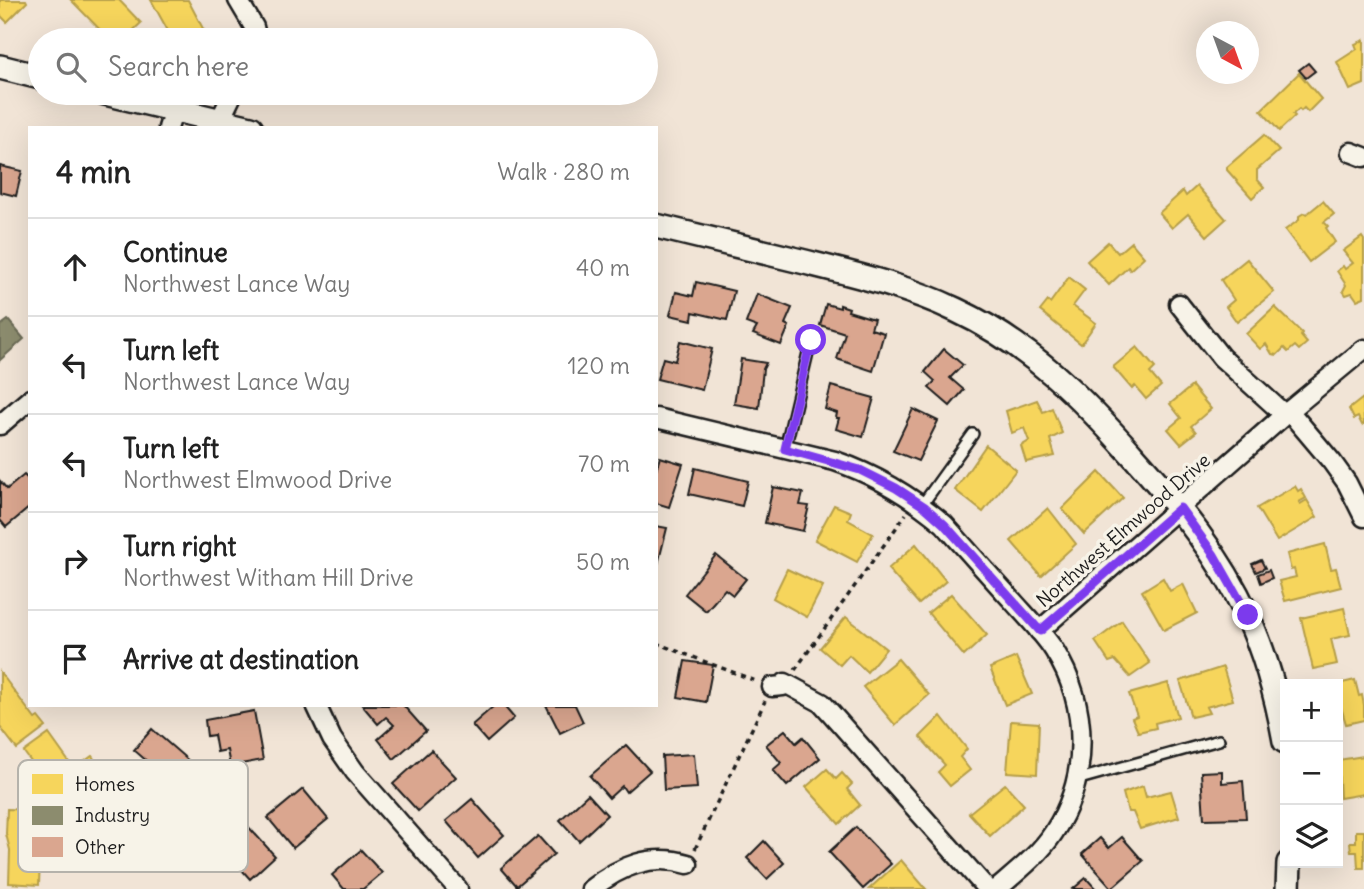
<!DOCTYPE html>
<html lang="en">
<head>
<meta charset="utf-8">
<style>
  :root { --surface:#fff; --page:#f6f6f6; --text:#222; --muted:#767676; --line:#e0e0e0 }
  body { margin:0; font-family:Delius,sans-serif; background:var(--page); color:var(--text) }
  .controls { position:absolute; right:21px; bottom:21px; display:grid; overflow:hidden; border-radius:0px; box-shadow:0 7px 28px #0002 }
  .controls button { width:63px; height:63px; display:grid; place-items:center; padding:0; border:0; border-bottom:2px solid var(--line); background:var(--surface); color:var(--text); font:35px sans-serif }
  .compass { position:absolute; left:1196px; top:21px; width:63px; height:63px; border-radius:50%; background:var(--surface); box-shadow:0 7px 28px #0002; rotate:139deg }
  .stop { position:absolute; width:21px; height:21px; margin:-16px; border:5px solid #7c3aed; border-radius:50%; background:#fff }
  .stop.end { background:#7c3aed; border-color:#fff; box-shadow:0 2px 7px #0008 }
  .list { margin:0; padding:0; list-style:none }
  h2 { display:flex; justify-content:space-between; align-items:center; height:91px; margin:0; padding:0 28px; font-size:30px }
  h2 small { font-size:23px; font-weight:400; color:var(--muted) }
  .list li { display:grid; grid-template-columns:46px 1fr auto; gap:21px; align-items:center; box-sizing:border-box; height:98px; padding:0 28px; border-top:2px solid var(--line) }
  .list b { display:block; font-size:26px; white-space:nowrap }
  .list p { margin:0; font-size:23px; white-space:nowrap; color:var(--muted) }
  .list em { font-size:23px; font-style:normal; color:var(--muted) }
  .icon { flex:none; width:38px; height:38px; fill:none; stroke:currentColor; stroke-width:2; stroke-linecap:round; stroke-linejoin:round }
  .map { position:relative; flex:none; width:1364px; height:889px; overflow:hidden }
  .search { position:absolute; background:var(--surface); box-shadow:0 7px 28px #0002; left:28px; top:28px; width:630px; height:77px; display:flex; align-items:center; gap:18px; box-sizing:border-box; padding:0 24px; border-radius:38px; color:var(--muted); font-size:26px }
  .panel { position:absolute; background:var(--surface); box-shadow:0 7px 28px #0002; left:28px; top:126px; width:630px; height:581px; border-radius:0px }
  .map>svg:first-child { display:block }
  .homes { fill:#f6d55c; stroke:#b59e49; stroke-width:2 }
  .industry { fill:#8c8c6e; stroke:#6a6a55; stroke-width:2 }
  .building { fill:#daa68f; stroke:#1c1c1c; stroke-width:2 }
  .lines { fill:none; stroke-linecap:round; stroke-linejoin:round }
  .service-casing { stroke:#1c1c1c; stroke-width:14 }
  .minor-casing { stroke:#1c1c1c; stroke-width:23 }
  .tertiary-casing { stroke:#1c1c1c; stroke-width:28 }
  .path { stroke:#1c1c1c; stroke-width:3.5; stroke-dasharray:5 5; stroke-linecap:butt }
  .service { stroke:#f7f3e8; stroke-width:9 }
  .minor { stroke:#f7f3e8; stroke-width:18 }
  .tertiary { stroke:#f7f3e8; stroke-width:23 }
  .route { stroke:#7c3aed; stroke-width:9 }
  .labels { text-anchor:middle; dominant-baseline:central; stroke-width:7; stroke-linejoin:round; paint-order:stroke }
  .street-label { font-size:19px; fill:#1c1c1c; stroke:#f7f3e8 }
  .key { fill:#f7f3e8; stroke:#b5b2ab; stroke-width:2 }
  .key-label { font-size:19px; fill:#1c1c1c }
</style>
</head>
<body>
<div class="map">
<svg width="1364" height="889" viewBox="0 0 1364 889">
  <rect width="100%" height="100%" fill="#f1e4d6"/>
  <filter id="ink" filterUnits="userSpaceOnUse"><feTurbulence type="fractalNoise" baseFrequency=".0143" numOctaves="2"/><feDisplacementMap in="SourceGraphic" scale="14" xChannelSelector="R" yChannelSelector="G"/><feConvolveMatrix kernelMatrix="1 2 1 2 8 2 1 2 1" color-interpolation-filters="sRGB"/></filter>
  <g filter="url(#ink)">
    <!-- homes -->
    <g class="homes">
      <path d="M0,0H26L27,2L7,22L0,15Z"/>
      <path d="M71,0H119L141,23L123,40H110Z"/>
      <path d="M151,0H188L209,40H173Z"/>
      <path d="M1364,40V84L1350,90L1337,62L1357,49L1355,44Z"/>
      <path d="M1299,73L1321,99L1308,112L1304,108L1301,111L1299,109L1293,114L1295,116L1279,131L1261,110Z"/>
      <path d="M1264,135L1279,151L1257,170V179L1264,187L1252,198L1227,170V167Z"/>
      <path d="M1197,186L1226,219L1207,236L1188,214L1172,228L1159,213L1183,191L1186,196Z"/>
      <path d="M1323,201L1334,214L1324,222L1328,226L1326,228L1335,242L1309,262L1285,230L1299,220V216L1304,213L1307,214Z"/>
      <path d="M1362,237L1364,240V297L1357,300L1352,293L1346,295L1343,291L1346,285L1337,271L1343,266L1345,269L1353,263L1343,251Z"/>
      <path d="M1108,242L1118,253L1131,242L1144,257L1130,270L1128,267L1109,285L1087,261Z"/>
      <path d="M1247,259L1274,292L1237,322L1226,307L1234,300L1221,280Z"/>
      <path d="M1069,277L1085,290L1073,306L1096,323L1081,344L1040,311L1048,301L1050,303Z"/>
      <path d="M1275,307L1302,333L1301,336L1307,343L1299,350L1295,346L1288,352L1284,348L1277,355L1272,354L1266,344L1260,349L1246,334Z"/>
      <path d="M1137,347L1155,368L1150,373L1161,386L1146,399L1135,386L1132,389L1113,367Z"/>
      <path d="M1192,386L1211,409L1191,426L1196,432L1181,444L1168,429L1181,418L1170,404Z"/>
      <path d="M1363,398L1364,424L1362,425L1358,417L1354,419L1349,409Z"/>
      <path d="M1037,400L1043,412L1052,408L1062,433L1050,439L1055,456L1026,462L1021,446L1029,441L1024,428L1012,433L1006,411Z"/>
      <path d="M986,445L1016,470L983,512L955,490Z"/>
      <path d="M1099,472L1123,498L1084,534L1062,509Z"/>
      <path d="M1295,486L1298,491L1301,489L1306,498L1299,502L1300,504L1307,500L1317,517L1277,541L1257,508Z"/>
      <path d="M834,505L851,512L848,520L873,534L857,562L815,540Z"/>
      <path d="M1048,508L1076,544L1041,576L1011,541Z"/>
      <path d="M916,544L946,581L919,604L888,569Z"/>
      <path d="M1325,544L1331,569L1336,568L1341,587L1285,601L1279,581L1296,577L1294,569L1291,570L1287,554Z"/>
      <path d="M787,569L823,586L807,617L773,598Z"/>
      <path d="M1163,578L1170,591L1183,584L1197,613L1164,630L1142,591Z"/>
      <path d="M951,594L987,635L964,656L928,613Z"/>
      <path d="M1344,608L1350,635L1331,639L1337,664L1313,669L1301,618Z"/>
      <path d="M846,617L886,649L867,672L849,655L840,665L820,648Z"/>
      <path d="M1122,621L1150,663L1130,677L1115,660L1109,662L1095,641Z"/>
      <path d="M1016,657L1032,694L1005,705L990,668Z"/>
      <path d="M898,659L929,695L895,725L863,687Z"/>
      <path d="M1223,667L1233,700L1206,707L1209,713L1191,717L1180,681Z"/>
      <path d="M0,672L35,719L38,717L46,727L17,749L0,727Z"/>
      <path d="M1355,680L1359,696L1362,695L1364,705V720L1346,724L1341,707L1338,708V684Z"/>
      <path d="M1168,683L1178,717L1155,723L1156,728L1138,732L1132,718L1137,716L1129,694Z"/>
      <path d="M941,716L967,749L960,757L970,770L950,786L938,772L945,765L920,737Z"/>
      <path d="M1011,721L1039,723L1037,774L1007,772Z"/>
      <path d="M49,734L74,769L92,756L110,782L88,798L82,789L67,801L42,771L39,773L24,752Z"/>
      <path d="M1364,756V794L1340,798L1338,760Z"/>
      <path d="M827,769L836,779L842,773L852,784L847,789L860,805L839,824L806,787Z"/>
      <path d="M1005,784L1024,805L990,836L969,813Z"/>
      <path d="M1143,786L1146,797L1171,791L1179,817L1140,829L1133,812H1128L1123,793Z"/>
      <path d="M7,809L60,811L58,835H41L39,885L9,883L10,850L6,834Z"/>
      <path d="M1356,831H1364V868H1358L1357,852H1351L1350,842H1356Z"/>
      <path d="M901,860L926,889H869Z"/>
    </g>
    <!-- industry -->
    <path class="industry" d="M8,320L24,339L0,360V326Z"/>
    <!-- building -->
    <g class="building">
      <path d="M1308,63L1315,71L1306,78L1299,70Z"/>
      <path d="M0,166L22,171L16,196L0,192Z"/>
      <path d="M696,282L734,291L727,320L693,312L692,320L670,315L676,292L693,296Z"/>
      <path d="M757,294L792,308L785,324L789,326L781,345L753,334L757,327L746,323Z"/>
      <path d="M826,304L840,308V305L849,308L848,311L874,319L871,329L884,333L873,371L837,359L845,333L820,325Z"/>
      <path d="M680,341L712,349L702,390L657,379L663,358L675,361Z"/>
      <path d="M944,349L963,365L950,378L964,390L950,406L929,388L935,381L925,372Z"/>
      <path d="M741,359L766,363L763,369L759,408L734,404Z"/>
      <path d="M831,386L874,398L863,437L836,429L839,418H836L837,413L825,409Z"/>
      <path d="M913,409L938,421L918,461L893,451Z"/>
      <path d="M660,457L683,464L669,507L656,503V470Z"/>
      <path d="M695,468L748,481L742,506L689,494Z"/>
      <path d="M24,475L30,481V507L6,527L0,520V481L7,489Z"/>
      <path d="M773,487L803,493L800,505L809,506L803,531L765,523Z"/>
      <path d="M656,526L667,528L656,572Z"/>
      <path d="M716,555L746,579L733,595L725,589L706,611L685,594Z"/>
      <path d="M1261,560L1265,568L1256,572L1252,564Z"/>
      <path d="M1269,570L1272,578L1261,583L1258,574Z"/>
      <path d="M685,661L713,665L706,702L678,697Z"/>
      <path d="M362,705H403L426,731L394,759L378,739L394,725L386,717L378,724Z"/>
      <path d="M495,705H503L514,718L487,742L472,725Z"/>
      <path d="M546,705H575L583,722L560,733Z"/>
      <path d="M254,711L263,760L230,766L227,750L217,752L214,735L207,736L205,720Z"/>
      <path d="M152,729L197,768L179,789L134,750Z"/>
      <path d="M785,730L796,743L803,737L820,758L787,786L773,770L781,763L766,745Z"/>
      <path d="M626,745L650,771L626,792L622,786L609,798L590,776Z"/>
      <path d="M431,750L456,777L418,811L393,784Z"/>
      <path d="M694,754L697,788L664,790L662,756Z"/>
      <path d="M1222,771V783L1243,781L1246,818L1204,819L1201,772Z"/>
      <path d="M303,789L328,819L293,848L268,818Z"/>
      <path d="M588,794L607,815L579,841L560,820Z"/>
      <path d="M472,799L504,835L478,858L446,821Z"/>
      <path d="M235,812L275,856L250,879L210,834Z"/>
      <path d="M856,827L891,864L863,889L829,852Z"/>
      <path d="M538,836L554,854L517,886L501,868Z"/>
      <path d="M1122,837L1143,861L1112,888L1082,854L1100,838L1109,848Z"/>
      <path d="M764,841L784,863L767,879L747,858Z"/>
      <path d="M361,850L382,873L363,889H344L332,875Z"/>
      <path d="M1086,878L1096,889H1073Z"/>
    </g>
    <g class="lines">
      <!-- service casing -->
      <g class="service-casing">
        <g id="service">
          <path d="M785,449L811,340"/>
          <path d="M922,505L973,434"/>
          <path d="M1076,780L1219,740"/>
        </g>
      </g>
      <!-- minor casing -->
      <g class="minor-casing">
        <g id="minor">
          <path d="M238,0L254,27L257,40"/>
          <path d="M220,120L233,93"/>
          <path d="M168,128L174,110"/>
          <path d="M1351,152L1364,157"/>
          <path d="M1179,304L1221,357L1285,415"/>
          <path d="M1289,411L1332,462L1347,483L1364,517"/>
          <path d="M656,418L835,461C876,475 911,496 944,524C967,550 989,575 1012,600C1026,616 1042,632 1054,650C1089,705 1090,777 1054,832C1040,854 1017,872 997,889"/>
          <path d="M0,425L30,399"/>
          <path d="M1039,631L1289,411L1364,349"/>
          <path d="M772,687L783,686L785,683L822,703L987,889"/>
          <path d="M316,705L332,739L355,772L458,889"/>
          <path d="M591,889C620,866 651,853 688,864"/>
        </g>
      </g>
      <!-- tertiary casing -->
      <g class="tertiary-casing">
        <g id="tertiary">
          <path d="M0,67L40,77"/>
          <path d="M105,93L251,128"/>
          <path d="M656,226C706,238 756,250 805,262C857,275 908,287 956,310C1031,345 1083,399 1137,460C1180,508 1220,556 1247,615C1266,655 1277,697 1285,741"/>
          <path d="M1288,889L1289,863"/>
        </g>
      </g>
      <!-- path -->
      <g class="path">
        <path d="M656,643L756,681"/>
        <path d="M795,670L906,514"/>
        <path d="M695,849L765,701"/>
      </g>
      <!-- service -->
      <use href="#service" class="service"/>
      <!-- minor -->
      <use href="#minor" class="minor"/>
      <!-- tertiary -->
      <use href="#tertiary" class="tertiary"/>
    </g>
  </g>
  <g class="lines" filter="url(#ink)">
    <!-- route -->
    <path class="route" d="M811,340L785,449L860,470L896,488L925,507L944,524L1040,631L1180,508L1214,555L1248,615"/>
  </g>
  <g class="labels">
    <!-- street labels -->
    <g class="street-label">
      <text transform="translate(1123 530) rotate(-41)">Northwest Elmwood Drive</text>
    </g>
  </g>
  <!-- legend -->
  <rect x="18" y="760" width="230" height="112" rx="10" class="key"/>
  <rect x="32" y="774" width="31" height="20" fill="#f6d55c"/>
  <rect x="32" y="806" width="31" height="19" fill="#8c8c6e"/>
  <rect x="32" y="837" width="31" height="20" fill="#daa68f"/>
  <g class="key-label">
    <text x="75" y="791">Homes</text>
    <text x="75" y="822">Industry</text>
    <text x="75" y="854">Other</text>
  </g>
</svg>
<div class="controls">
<button>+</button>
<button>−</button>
<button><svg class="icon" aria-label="layers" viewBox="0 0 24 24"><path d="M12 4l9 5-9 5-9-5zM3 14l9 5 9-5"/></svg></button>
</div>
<svg class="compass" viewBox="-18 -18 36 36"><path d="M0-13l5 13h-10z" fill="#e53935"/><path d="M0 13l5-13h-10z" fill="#767676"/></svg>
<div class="stop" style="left:811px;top:340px"></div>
<div class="stop end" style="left:1248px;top:615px"></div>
<div class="search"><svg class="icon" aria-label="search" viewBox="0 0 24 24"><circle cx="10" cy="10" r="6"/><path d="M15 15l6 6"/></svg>Search here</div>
<section class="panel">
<h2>4 min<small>Walk · 280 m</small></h2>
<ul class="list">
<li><svg class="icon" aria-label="ahead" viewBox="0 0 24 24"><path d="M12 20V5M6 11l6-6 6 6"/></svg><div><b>Continue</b><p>Northwest Lance Way</p></div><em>40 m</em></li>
<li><svg class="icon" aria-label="left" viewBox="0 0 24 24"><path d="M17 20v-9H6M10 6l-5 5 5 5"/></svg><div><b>Turn left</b><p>Northwest Lance Way</p></div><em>120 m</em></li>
<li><svg class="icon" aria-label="left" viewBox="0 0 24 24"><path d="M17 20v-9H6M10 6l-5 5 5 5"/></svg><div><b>Turn left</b><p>Northwest Elmwood Drive</p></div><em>70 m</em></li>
<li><svg class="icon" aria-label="right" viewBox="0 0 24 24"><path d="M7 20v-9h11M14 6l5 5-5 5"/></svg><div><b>Turn right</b><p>Northwest Witham Hill Drive</p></div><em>50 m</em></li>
<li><svg class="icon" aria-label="arrive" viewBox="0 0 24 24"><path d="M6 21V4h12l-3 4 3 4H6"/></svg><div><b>Arrive at destination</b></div></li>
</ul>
</section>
</div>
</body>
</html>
